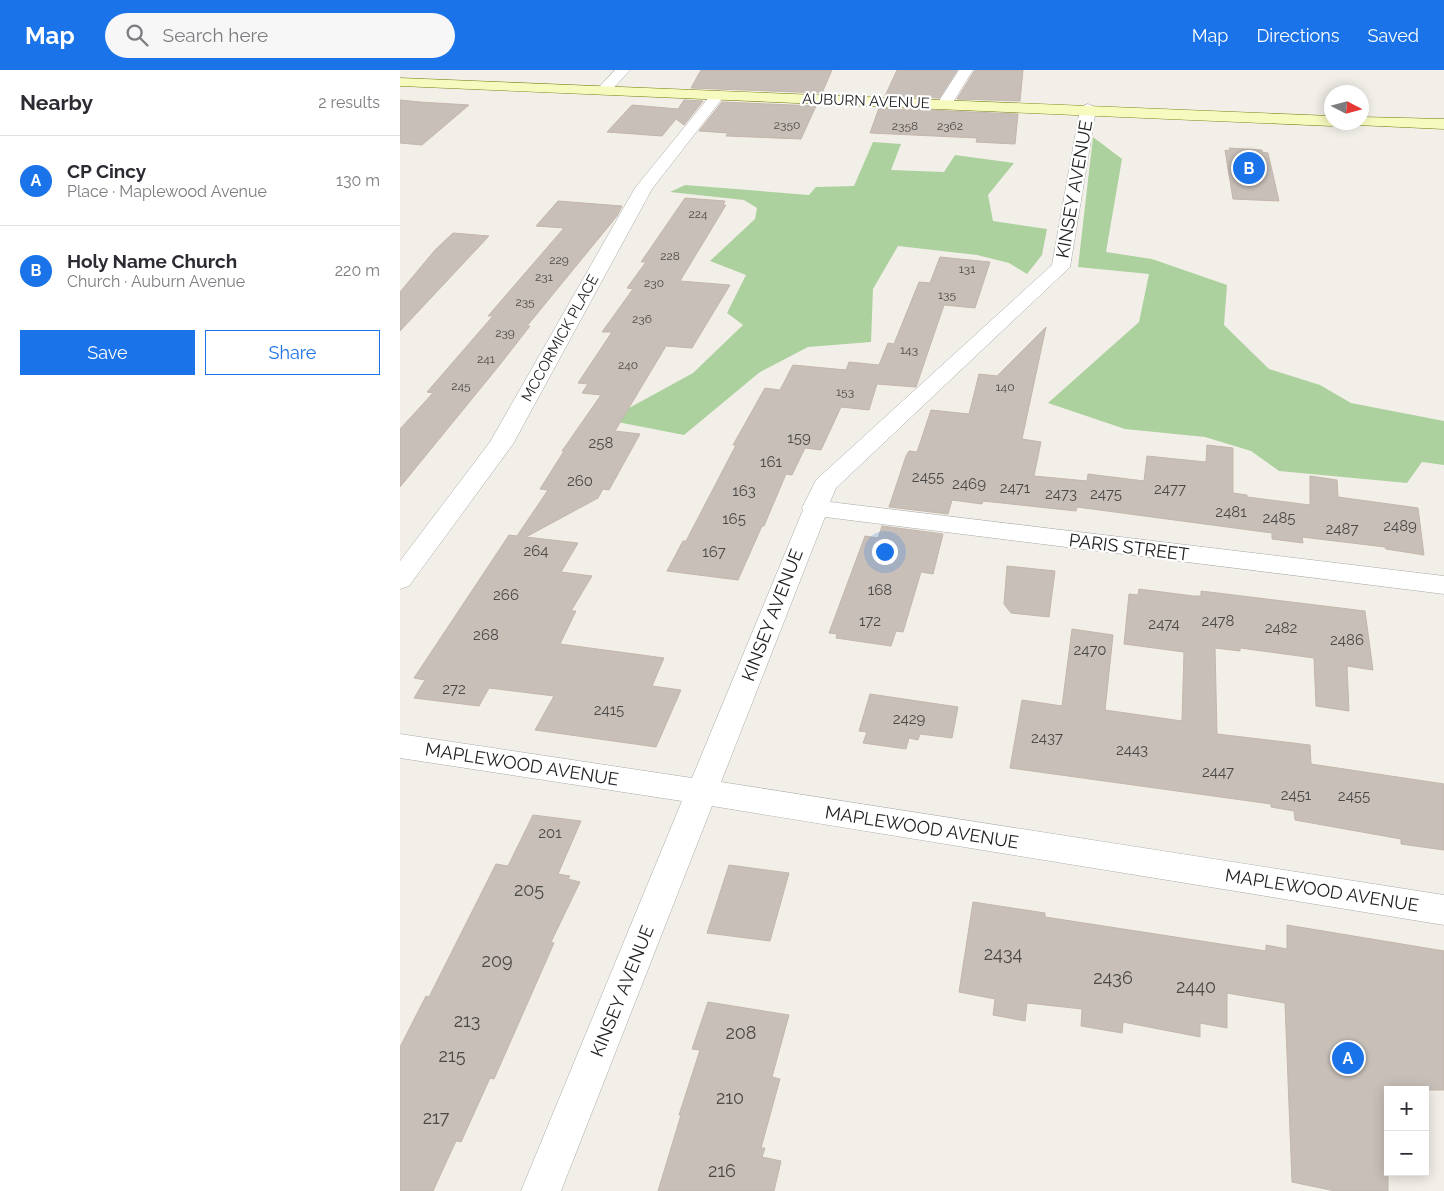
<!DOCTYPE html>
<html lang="en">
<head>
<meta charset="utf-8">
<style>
  :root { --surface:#fff; --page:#f7f7f7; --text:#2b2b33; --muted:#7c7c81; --line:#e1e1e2; --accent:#1a73e8 }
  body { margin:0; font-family:Raleway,sans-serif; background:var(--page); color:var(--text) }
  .controls { position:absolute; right:15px; bottom:15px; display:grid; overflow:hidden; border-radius:0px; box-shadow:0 2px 12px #0003 }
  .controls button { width:45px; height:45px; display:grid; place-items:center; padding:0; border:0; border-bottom:1px solid var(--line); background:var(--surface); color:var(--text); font:25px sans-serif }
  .compass { position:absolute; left:924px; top:15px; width:45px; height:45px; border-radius:50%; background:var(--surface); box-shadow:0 2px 12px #0003; rotate:96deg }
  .you { position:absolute; left:484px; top:481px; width:18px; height:18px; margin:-12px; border:4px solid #fff; border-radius:50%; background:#1a73e8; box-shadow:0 0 0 8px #1a73e833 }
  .badge { display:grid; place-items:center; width:32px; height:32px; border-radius:50%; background:var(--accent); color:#fff; font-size:16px; font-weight:700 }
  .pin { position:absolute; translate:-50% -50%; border:2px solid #fff; box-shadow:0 1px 5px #0006 }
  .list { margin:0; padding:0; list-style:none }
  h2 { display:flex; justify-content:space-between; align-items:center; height:65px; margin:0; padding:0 20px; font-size:21px }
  h2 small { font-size:16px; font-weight:400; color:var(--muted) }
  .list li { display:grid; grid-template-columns:32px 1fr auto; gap:15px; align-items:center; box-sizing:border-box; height:90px; padding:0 20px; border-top:1px solid var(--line) }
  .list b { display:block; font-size:19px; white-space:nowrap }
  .list p { margin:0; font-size:16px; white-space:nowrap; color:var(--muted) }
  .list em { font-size:16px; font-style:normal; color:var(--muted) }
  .actions { display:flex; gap:10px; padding:15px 20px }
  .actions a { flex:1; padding:11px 0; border:1px solid var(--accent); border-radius:0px; text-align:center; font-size:18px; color:var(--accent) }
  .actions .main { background:var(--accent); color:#fff }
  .icon { flex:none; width:28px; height:28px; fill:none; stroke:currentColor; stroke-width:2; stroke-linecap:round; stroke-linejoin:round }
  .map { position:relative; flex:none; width:1044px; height:1121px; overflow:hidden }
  header { display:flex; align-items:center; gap:30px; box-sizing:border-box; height:70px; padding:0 25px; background:var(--accent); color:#fff }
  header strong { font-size:24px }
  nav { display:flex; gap:28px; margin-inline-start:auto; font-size:18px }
  .search { width:350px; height:45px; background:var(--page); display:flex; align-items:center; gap:12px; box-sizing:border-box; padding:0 18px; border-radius:28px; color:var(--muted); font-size:19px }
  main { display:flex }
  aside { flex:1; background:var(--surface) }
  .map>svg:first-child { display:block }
  .forest { fill:#add19e }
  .building { fill:#c7bfb8; stroke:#c4b6ab }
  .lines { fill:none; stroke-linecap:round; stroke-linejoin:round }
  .street-casing { stroke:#a9a9a9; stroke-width:1 }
  .secondary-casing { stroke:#707d05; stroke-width:1 }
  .street { fill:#fff; fill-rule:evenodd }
  .secondary { fill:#f7fabf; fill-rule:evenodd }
  .labels { text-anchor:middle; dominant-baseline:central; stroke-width:4.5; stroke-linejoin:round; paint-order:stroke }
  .far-number-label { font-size:12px; fill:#4b4948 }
  .far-street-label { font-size:15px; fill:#222; stroke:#fff }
  .number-label { font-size:15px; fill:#4b4948 }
  .street-label { font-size:18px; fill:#222; stroke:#fff }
  .near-number-label { font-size:18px; fill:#4b4948 }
</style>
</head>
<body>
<header>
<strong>Map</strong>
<div class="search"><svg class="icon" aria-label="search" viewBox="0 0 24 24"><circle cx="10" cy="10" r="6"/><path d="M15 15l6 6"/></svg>Search here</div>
<nav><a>Map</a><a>Directions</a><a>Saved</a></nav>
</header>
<main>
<aside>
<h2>Nearby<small>2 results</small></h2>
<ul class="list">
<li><span class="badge">A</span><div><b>CP Cincy</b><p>Place · Maplewood Avenue</p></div><em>130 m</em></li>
<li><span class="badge">B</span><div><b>Holy Name Church</b><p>Church · Auburn Avenue</p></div><em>220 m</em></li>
</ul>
<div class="actions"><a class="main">Save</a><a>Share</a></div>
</aside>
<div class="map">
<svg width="1044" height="1121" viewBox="0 0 1044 1121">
  <rect width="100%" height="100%" fill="#f2efe9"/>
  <!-- forest -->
  <g class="forest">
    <path d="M693,67L722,89L706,182L752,189L827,215L824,255L869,299L920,315L951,333L1044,351V395L1022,392L1007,413L879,401L851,381L805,367L725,359L648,333L739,252L749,204L678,197Z"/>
    <path d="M473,72L501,74L491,100L544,102L555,85L614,93L588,125L593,151L647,159L642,185L627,204L609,193L577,185L498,176L473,219L471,272L408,277L360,302L284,365L207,350L293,303L343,255L327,243L346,205L310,191L355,149L357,138L344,130L270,122L285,115L409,125L416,117L454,116Z"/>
  </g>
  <!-- building -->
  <g class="building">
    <path d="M301,0H432L422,23L291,18Z"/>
    <path d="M497,0H557L539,28L485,26Z"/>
    <path d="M575,0H623L620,31L557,29Z"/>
    <path d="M0,30L20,32L69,35L22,75L0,73Z"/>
    <path d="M284,30L303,31L284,55L276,49L262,66L207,62L232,35L278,39Z"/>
    <path d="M322,32L416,36L401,69L326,66L328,63L299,61Z"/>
    <path d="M479,38L618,44L615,74L576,72L577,68L470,63Z"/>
    <path d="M829,78L862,80V82L868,83L879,131L833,129L825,80L830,81Z"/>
    <path d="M285,128L325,131L323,135H326L280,211L330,215L292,278L266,276L215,361L240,364L209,420L203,419L198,428L126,467L178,473L161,502L192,506L171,541H176L160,574L264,588L252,616L281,620L256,677L135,660L154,626L89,618L79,636L14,628L25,610L14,608L109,465L117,466L148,420L140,419L164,381H162L201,325L182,323L188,314L178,313L212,262H202L233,219L227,218L246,192H241Z"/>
    <path d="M158,131L222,136L217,146L127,256H130L98,297L0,417V359L33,323L27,322L93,246H88L164,158L136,156Z"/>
    <path d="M53,163L89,166L0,261V222L35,180Z"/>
    <path d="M540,187L590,192L575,238L544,235L516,317L477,314L469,340L441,337L421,380L405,378L392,405L386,404L364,456H362L338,510L267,501L283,471H286L336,375H333L365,318L380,320L393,295L446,300L449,292L479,295L488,273L494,274L519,212L530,213Z"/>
    <path d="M646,257L622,369L641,372L634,406L687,411L688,404L744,411L747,386L806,392L807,375L833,378V423L847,425V427L910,435V406L937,410L938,427L1018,438L1024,485L986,479L985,477L902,467L903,473L872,469V463L677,437L676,441L583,431L582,434L552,430L548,444L489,437L506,386L509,381L517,382L531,340L569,344L579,304L597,306Z"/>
    <path d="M482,456L543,464L533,504L521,502L503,562L496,561L491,576L436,568L437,564L429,563L465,466L478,468Z"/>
    <path d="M607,496L655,501L649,547L611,543L604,534Z"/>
    <path d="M739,519L793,526H801V521L965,541L973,600L947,596L949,641L916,636L914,588L840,578V581L815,578L817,664L910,675L911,694L1044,714V780L1001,774V769L895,750L894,741L871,737V734L610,698L622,630L662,636L672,559L713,565L705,640L782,651L784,582L724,574L729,524L738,525Z"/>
    <path d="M470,624L558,637L552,668L520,664L518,670L509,668L506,679L463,673L467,662L459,661Z"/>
    <path d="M133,745L181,751L158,804L170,806L168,809L180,812L151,872L154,873L94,1009L90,1008L61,1072L56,1071L33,1121H0V977L26,926L29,927L96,794L108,796Z"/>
    <path d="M329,795L389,803L370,871L307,863Z"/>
    <path d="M573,832L645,843V847L866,881V875L887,879V855L1044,881V1020H985L988,1049V1121H935L892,1112L885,933L827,923V958L800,953V967L723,952L722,963L681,956L682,939L627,933L625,951L593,945L595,929L559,922Z"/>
    <path d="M308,932L389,945L372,1007L380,1009L361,1078H365L362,1087L381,1091L374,1121H258L281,1045H279L300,980L292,979Z"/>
  </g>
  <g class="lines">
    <!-- street casing -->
    <g class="street-casing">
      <g id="street">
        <path d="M215,0H230L209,23H199L197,20L199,17Z"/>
        <path d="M559,0H573L550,37H540L537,34Z"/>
        <path d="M318,21L323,22L325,25L252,119L113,374L9,516L0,519V491L90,372L235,118L313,22Z"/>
        <path d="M688,34L693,36L696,39L670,197L436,418L430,432L1044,506V524L425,447L321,712L1044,825V855L312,736L161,1121H121L282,731L0,688V664L292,708L403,440L402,438L416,410L652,195L680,39L683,36Z"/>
      </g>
    </g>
    <!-- secondary casing -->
    <g class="secondary-casing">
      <g id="secondary">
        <path d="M0,8L932,46V52H939L932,56L0,16Z"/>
        <path d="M962,47L1044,49V59L957,55L955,52H962Z"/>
      </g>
    </g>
    <!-- street -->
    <use href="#street" class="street"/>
    <!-- secondary -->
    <use href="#secondary" class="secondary"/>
  </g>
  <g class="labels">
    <!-- far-number labels -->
    <g class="far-number-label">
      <text x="387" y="55">2350</text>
      <text x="505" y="56">2358</text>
      <text x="550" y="56">2362</text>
      <text x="298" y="144">224</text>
      <text x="270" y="186">228</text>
      <text x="159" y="190">229</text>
      <text x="567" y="199">131</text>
      <text x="144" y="207">231</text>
      <text x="254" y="213">230</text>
      <text x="547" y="225">135</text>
      <text x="125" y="232">235</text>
      <text x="242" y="249">236</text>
      <text x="105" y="263">239</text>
      <text x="509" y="280">143</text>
      <text x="86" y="289">241</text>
      <text x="228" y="295">240</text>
      <text x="61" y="316">245</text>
      <text x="605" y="317">140</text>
      <text x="445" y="322">153</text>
    </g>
    <!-- far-street labels -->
    <g class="far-street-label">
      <text transform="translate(466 31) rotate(2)">AUBURN AVENUE</text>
      <text transform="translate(160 268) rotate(-61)">MCCORMICK PLACE</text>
    </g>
    <!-- number labels -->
    <g class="number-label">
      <text x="399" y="368">159</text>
      <text x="201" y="373">258</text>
      <text x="371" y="392">161</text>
      <text x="528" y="407">2455</text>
      <text x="180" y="411">260</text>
      <text x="569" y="414">2469</text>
      <text x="615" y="418">2471</text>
      <text x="770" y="419">2477</text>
      <text x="344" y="421">163</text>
      <text x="661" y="424">2473</text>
      <text x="706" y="424">2475</text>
      <text x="831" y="442">2481</text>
      <text x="879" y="448">2485</text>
      <text x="334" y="449">165</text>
      <text x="1000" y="456">2489</text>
      <text x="942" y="459">2487</text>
      <text x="136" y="481">264</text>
      <text x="314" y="482">167</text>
      <text x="480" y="520">168</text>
      <text x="106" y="525">266</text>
      <text x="470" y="551">172</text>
      <text x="818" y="551">2478</text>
      <text x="764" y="554">2474</text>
      <text x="881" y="558">2482</text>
      <text x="86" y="565">268</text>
      <text x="947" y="570">2486</text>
      <text x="690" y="580">2470</text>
      <text x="54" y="619">272</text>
      <text x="209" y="640">2415</text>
      <text x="509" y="649">2429</text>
      <text x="647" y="668">2437</text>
      <text x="732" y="680">2443</text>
      <text x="818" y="702">2447</text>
      <text x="896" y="725">2451</text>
      <text x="954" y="726">2455</text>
      <text x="150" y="763">201</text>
    </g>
    <!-- street labels -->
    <g class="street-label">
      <text transform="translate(674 119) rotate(-80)">KINSEY AVENUE</text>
      <text transform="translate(729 477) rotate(7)">PARIS STREET</text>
      <text transform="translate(372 545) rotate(-69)">KINSEY AVENUE</text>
      <text transform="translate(122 694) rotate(9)">MAPLEWOOD AVENUE</text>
      <text transform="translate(522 757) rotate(9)">MAPLEWOOD AVENUE</text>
      <text transform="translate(922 820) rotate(9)">MAPLEWOOD AVENUE</text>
      <text transform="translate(222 921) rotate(-68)">KINSEY AVENUE</text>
    </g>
    <!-- near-number labels -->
    <g class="near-number-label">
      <text x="129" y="819">205</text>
      <text x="603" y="883">2434</text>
      <text x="97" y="890">209</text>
      <text x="713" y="907">2436</text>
      <text x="796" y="916">2440</text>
      <text x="67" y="950">213</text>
      <text x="341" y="962">208</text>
      <text x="52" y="985">215</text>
      <text x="330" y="1027">210</text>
      <text x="36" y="1047">217</text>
      <text x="322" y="1100">216</text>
    </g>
  </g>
</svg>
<div class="controls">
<button>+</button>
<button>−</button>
</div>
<svg class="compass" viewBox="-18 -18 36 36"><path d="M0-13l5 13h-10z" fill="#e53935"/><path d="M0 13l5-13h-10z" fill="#7c7c81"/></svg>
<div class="you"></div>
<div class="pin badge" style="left:948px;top:988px">A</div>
<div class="pin badge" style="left:849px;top:98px">B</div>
</div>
</main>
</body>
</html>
